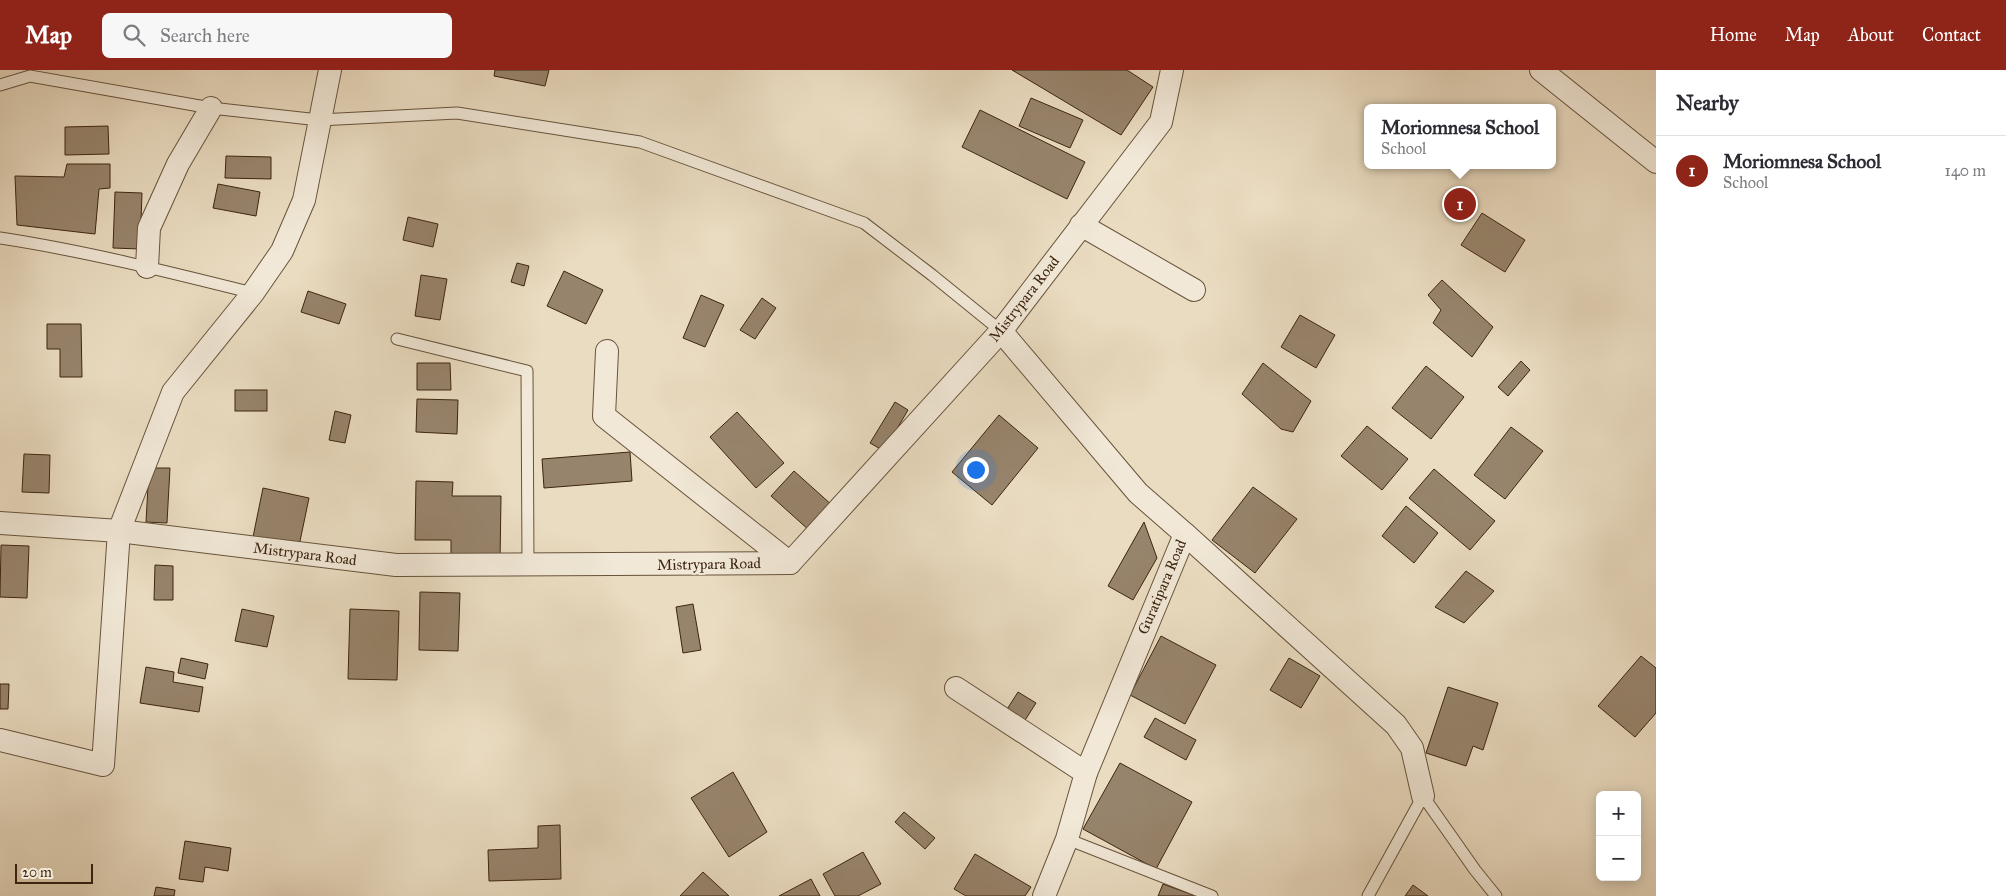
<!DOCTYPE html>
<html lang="en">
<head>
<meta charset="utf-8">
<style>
  :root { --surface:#fff; --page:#f7f7f7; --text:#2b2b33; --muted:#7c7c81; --line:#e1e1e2; --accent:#8f2418 }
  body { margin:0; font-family:"IM FELL Great Primer",serif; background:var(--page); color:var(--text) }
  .controls { position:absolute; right:15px; bottom:15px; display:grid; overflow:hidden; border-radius:8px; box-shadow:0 2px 12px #0003 }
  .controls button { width:45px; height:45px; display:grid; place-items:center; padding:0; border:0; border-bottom:1px solid var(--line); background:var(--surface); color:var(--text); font:25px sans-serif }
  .scale { position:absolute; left:15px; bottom:12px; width:78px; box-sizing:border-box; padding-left:5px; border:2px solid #3d2510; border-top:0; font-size:14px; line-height:18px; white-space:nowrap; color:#3d2510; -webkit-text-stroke:4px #f1e8d7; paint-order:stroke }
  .you { position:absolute; left:975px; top:399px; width:18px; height:18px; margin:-12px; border:4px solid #fff; border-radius:50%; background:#1a73e8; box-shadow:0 0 0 8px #1a73e833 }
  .badge { display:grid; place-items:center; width:32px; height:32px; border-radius:50%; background:var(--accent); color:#fff; font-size:16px; font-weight:700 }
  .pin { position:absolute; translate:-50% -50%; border:2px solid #fff; box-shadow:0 1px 5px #0006 }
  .popup { position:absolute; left:1364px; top:34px; width:192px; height:65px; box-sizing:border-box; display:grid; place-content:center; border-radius:8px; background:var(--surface); filter:drop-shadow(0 1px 4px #0005); font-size:16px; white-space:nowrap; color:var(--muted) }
  .popup b { font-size:19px; color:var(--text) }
  .popup::after { content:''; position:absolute; left:50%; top:100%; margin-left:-10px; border:10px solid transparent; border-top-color:var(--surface) }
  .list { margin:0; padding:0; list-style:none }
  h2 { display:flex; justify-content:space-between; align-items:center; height:65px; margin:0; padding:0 20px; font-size:21px }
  h2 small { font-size:16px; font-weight:400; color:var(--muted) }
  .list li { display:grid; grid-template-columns:32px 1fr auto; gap:15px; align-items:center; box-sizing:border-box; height:70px; padding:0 20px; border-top:1px solid var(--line) }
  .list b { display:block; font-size:19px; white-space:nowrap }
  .list p { margin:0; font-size:16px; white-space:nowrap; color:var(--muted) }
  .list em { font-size:16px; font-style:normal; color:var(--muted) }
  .icon { flex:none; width:28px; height:28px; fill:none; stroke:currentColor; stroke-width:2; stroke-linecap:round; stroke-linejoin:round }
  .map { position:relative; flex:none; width:1656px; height:826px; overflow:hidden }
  header { display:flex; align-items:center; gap:30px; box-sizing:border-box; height:70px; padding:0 25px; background:var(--accent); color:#fff }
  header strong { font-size:24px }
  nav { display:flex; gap:28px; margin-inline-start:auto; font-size:18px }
  .search { width:350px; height:45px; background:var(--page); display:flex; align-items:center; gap:12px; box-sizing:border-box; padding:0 18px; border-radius:8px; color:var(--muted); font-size:19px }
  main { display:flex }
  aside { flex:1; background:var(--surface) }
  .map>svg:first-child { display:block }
  .building { fill:#97846c; stroke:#3d2510 }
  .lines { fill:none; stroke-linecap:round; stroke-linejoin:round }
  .service-casing { stroke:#68533c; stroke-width:13 }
  .minor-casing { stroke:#68533c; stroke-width:24 }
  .service { stroke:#f1e8d7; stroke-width:11 }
  .minor { stroke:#f1e8d7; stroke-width:22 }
  .labels { text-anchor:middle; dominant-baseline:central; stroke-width:4; stroke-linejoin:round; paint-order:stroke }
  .street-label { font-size:15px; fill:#3d2510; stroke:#f1e8d7 }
</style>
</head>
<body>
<header>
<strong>Map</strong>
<div class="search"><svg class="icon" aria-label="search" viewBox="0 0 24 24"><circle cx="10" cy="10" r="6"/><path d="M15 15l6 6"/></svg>Search here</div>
<nav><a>Home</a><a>Map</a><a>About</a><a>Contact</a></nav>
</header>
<main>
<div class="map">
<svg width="1656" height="826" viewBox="0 0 1656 826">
  <rect width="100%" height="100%" fill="#eadcc1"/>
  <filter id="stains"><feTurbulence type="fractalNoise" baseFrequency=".004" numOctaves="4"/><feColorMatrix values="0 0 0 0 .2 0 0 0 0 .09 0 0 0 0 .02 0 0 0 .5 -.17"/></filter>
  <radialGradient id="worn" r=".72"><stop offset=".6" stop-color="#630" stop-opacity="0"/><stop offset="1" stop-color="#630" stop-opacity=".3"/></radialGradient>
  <!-- building -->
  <g class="building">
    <path d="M495,0H549L545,16L494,6Z"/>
    <path d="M1012,0H1127L1153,17L1121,65Z"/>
    <path d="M1031,28L1083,50L1070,78L1019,56Z"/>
    <path d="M980,40L1085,92L1067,129L962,77Z"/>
    <path d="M108,56L109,84L65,85V57Z"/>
    <path d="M226,86L271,87V109L225,108Z"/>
    <path d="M67,94H110V118L99,119L95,164L17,155L15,106L64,107Z"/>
    <path d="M218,114L260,122L256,146L213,138Z"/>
    <path d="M115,122L142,123L140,179L113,178Z"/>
    <path d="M1482,143L1525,170L1505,202L1461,175Z"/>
    <path d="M408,147L438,154L433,177L403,170Z"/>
    <path d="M517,193L529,196L524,216L511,212Z"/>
    <path d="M564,201L603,220L586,254L547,236Z"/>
    <path d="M421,205L447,209L440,250L415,246Z"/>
    <path d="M1442,210L1493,257L1472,287L1433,253L1441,240L1428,225Z"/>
    <path d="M308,221L346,234L339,254L301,242Z"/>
    <path d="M701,225L724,235L705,277L683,268Z"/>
    <path d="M762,228L776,238L755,269L740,260Z"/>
    <path d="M1300,245L1335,265L1316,298L1281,277Z"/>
    <path d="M47,254H81L82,307H60V279H47Z"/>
    <path d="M1521,291L1530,300L1508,326L1498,317Z"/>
    <path d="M417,293H450L451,320H417Z"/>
    <path d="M1263,293L1311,331L1293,362L1281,359L1242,324Z"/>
    <path d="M1426,296L1464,327L1431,369L1392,338Z"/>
    <rect x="235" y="320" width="32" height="21"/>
    <path d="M417,329L458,330L457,364L416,362Z"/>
    <path d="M895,332L908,340L884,381L870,373Z"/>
    <path d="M335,341L351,345L345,373L329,370Z"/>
    <path d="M737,342L784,393L756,418L710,367Z"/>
    <path d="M999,345L1038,378L992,435L952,402Z"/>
    <path d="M1367,356L1408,389L1382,420L1341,386Z"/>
    <path d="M1511,357L1543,381L1505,429L1474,405Z"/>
    <path d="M630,382L632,411L544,418L542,389Z"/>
    <path d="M24,384L50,385L49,423L22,422Z"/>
    <path d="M149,398H170L167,453L146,452Z"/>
    <path d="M1434,399L1495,451L1470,480L1409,428Z"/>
    <path d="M794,401L833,436L810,461L771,426Z"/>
    <path d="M416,411L453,412L452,426H501L500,492L451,491V470H415Z"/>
    <path d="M1253,417L1297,449L1255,503L1212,470Z"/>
    <path d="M263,418L309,428L299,476L253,467Z"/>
    <path d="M1406,436L1438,463L1414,493L1382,466Z"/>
    <path d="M1144,452L1157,488L1133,530L1108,516Z"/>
    <path d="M1,475L29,476L27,528L0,527Z"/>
    <path d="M155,495L173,496V530H154Z"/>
    <path d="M1466,501L1494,521L1464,553L1435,537Z"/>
    <path d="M420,522L460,523L458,581L419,580Z"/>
    <path d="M693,534L701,580L683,583L676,537Z"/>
    <path d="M242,539L274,546L267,577L235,571Z"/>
    <path d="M350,539L399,541L397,610L348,609Z"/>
    <path d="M1161,566L1216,595L1185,654L1130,625Z"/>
    <path d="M1641,586L1656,598V643L1635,667L1598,636Z"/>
    <path d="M181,588L208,594L205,609L178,603Z"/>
    <path d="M1289,588L1320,606L1301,638L1270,620Z"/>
    <path d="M146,597L174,602L173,612L203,617L199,642L140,633Z"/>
    <path d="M0,614H9L8,639H0Z"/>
    <path d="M1448,617L1498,633L1483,680L1473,676L1466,696L1426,683Z"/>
    <path d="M1018,622L1036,633L1022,655L1004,644Z"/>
    <path d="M1155,648L1196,670L1186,690L1144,667Z"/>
    <path d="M1120,693L1192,732L1156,799L1083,759Z"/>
    <path d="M733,702L767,762L729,787L691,728Z"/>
    <path d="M904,742L935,768L925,779L895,752Z"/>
    <path d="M560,755L561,809L489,811L488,780L538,778V756Z"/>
    <path d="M185,771L231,778L228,801L205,797L203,812L179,809Z"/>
    <path d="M863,782L881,814L858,826H835L823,804Z"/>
    <path d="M975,784L1031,817L1025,826H966L954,819Z"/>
    <path d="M703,802L729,826H680Z"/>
    <path d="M811,809L820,826H779Z"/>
    <path d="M1163,814L1193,825V826H1158Z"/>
    <path d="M1413,815L1428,826H1405Z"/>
    <path d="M156,817L175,820L174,826H154Z"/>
  </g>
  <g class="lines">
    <!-- service casing -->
    <g class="service-casing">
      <g id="service">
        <path d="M0,15L30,6L211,38L319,50L457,43L640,72L864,153L932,205L1001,261"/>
        <path d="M0,168C85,181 169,202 253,223"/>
        <path d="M397,269L527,301L528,495"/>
        <path d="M1067,769L1212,826"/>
        <path d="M1368,826L1423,726L1475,800L1496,826"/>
      </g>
    </g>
    <!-- minor casing -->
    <g class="minor-casing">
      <g id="minor">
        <path d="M1541,0L1656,92"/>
        <path d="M1081,155L1194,220"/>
        <path d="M147,197L149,158L178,94L211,38"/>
        <path d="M1001,261L1138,423L1185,464L1086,703L1067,769L1044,826"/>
        <path d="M607,281L604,346L790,493"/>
        <path d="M0,453L119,461L396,495L790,493L1001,261L1161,52L1172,0"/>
        <path d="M1185,464L1396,655L1412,678L1423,726"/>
        <path d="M956,618L1086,703"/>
        <path d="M0,670L103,695L119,461L173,322L253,223L282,181L304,130L330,0"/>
      </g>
    </g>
    <!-- service -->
    <use href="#service" class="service"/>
    <!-- minor -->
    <use href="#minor" class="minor"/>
  </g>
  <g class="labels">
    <!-- street labels -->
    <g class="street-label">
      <text transform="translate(1024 229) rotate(-52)">Mistrypara Road</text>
      <text transform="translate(305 484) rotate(7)">Mistrypara Road</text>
      <text transform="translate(709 494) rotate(-1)">Mistrypara Road</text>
      <text transform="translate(1162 517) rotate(-67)">Guratipara Road</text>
    </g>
  </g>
  <rect width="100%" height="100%" filter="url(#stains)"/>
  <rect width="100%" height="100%" fill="url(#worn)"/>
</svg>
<div class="controls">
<button>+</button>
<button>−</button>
</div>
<div class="scale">20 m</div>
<div class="you"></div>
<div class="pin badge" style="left:1460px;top:134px">1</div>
<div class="popup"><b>Moriomnesa School</b>School</div>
</div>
<aside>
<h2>Nearby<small></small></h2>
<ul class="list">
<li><span class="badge">1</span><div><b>Moriomnesa School</b><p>School</p></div><em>140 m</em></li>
</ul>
</aside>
</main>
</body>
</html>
